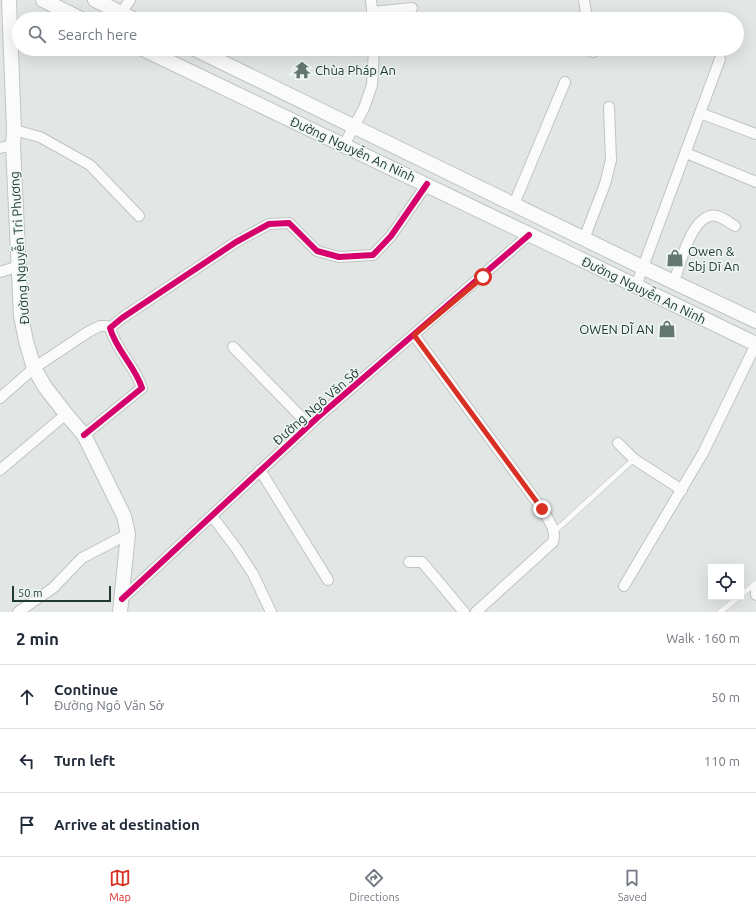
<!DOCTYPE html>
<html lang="en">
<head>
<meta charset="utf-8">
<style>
  :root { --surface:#fff; --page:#f2f2f3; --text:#1f2937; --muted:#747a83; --line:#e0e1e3; --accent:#d93025 }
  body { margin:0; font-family:Ubuntu,sans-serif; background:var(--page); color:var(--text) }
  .controls { position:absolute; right:12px; bottom:12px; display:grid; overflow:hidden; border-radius:0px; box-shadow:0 4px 16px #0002 }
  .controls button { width:36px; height:36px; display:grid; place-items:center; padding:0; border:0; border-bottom:1px solid var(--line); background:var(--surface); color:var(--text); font:20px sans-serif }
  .scale { position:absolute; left:12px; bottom:10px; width:99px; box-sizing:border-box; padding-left:4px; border:2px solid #203a33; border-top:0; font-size:11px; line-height:14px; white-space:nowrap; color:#203a33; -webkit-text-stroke:3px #eff7f3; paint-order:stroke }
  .stop { position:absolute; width:12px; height:12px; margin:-9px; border:3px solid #d93025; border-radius:50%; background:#fff }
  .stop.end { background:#d93025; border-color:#fff; box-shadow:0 1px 4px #0008 }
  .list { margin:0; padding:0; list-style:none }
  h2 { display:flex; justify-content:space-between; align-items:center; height:52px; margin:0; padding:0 16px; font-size:17px }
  h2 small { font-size:13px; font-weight:400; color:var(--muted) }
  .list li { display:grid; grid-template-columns:26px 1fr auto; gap:12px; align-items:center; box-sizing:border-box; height:64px; padding:0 16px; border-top:1px solid var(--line) }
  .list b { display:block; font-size:15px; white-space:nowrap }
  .list p { margin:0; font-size:13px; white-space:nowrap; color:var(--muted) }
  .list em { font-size:13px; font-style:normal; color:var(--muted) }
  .icon { flex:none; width:22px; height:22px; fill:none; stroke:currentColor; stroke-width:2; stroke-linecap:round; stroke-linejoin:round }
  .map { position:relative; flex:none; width:756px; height:612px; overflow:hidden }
  .search { position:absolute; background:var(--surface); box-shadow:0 4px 16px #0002; left:12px; right:12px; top:12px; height:44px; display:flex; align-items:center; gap:10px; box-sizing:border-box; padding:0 14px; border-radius:22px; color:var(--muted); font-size:15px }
  .sheet { height:244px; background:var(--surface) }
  nav { display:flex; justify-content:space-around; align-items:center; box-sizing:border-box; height:56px; border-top:1px solid var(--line); background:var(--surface); font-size:11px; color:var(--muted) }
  nav a { display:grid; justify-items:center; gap:2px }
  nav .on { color:var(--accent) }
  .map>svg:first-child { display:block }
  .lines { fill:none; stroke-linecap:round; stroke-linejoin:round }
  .lane-casing { stroke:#bfc4c2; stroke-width:6 }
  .street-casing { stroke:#bfc4c2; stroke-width:12 }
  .secondary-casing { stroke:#bec5c2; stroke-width:16 }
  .lane { stroke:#fbfbfb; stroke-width:5 }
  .street { stroke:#fbfbfb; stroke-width:10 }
  .secondary { stroke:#fbfbfb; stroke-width:14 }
  .cycleway-casing { stroke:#eff7f3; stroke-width:8 }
  .cycleway { stroke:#d6006c; stroke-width:6 }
  .route { stroke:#d93025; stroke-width:5 }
  .labels { text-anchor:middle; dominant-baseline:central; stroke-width:3; stroke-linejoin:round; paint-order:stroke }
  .poi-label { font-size:13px; fill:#203a33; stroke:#eff7f3; text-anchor:start }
  .street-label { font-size:13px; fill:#203a33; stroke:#eff7f3 }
</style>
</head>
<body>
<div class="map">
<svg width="756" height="612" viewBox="0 0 756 612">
  <rect width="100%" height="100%" fill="#e2e7e5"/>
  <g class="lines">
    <!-- lane casing -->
    <g class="lane-casing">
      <g id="lane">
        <path d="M555,531L634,459"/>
        <path d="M741,595L756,583"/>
        <path d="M720,612L739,597"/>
      </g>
    </g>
    <!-- street casing -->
    <g class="street-casing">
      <g id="street">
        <path d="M371,0L373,19"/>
        <path d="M584,0L587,19"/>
        <path d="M372,12L412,8"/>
        <path d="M121,13L130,0"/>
        <path d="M593,49V52"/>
        <path d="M700,113L756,134"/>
        <path d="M14,130L40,137L90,165L139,216"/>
        <path d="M344,145L364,108L372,85L374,49"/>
        <path d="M0,148L13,145"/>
        <path d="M686,153L756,182"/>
        <path d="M514,204L565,82"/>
        <path d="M584,239L605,184L611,160L609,107"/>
        <path d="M0,272L19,266"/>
        <path d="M674,282C680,265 690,221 710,216C718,213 728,222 735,226"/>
        <path d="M636,286L720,59"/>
        <path d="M414,335L542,509C548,520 557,529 553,542L476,612"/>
        <path d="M233,347L309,425"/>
        <path d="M0,398L34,368L88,332L100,326H106L110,328"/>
        <path d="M84,435L142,388C135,366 116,350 110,328L122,318L236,242L269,224L289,223L317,251L339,257L373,255L391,236L427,184"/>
        <path d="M618,443L634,459L682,490"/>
        <path d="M0,470L66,414"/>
        <path d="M260,470L328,580"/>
        <path d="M212,516L236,548L253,574L271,612"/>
        <path d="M409,562H422L464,612"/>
        <path d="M624,586L703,453L756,344"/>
        <path d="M756,588V595"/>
        <path d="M122,599L317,418L529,235"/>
        <path d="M18,612L53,588L82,558L128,534"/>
      </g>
    </g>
    <!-- secondary casing -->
    <g class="secondary-casing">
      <g id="secondary">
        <path d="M9,0L14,130L13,145L21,316L26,341L34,368L45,387L66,414L84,435L124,516L128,534L120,612"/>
        <path d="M43,0L81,19"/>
        <path d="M95,0L133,19"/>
        <path d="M143,49C348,147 552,245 756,344"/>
        <path d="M195,49L644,268L756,321"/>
      </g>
    </g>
    <!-- lane -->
    <use href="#lane" class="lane"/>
    <!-- street -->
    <use href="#street" class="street"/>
    <!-- secondary -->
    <use href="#secondary" class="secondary"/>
    <!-- cycleway casing -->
    <g class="cycleway-casing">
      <g id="cycleway">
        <path d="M84,435L142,388C135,366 116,350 110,328L122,318L236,242L269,224L289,223L317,251L339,257L373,255L391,236L427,184"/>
        <path d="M122,599L317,418L529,235"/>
      </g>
    </g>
    <!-- cycleway -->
    <use href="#cycleway" class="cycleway"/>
  </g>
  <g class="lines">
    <!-- route -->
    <path class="route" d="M483,277L414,335L542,509"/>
  </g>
  <!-- icons -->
  <defs>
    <g id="temple-bare" transform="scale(1.38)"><path d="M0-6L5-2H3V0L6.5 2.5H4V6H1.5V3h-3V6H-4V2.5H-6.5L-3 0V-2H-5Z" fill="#647771" stroke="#eff7f3" stroke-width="2.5" paint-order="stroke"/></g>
    <g id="shop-bare" transform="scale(1.38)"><path d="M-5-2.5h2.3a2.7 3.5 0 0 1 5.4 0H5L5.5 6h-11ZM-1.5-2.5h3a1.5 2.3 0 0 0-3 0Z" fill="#647771" stroke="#eff7f3" stroke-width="2.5" paint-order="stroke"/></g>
  </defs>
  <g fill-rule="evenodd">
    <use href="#temple-bare" x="302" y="70"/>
    <use href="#shop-bare" x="675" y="258"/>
    <use href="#shop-bare" x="667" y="329"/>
  </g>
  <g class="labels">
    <!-- poi labels -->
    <g class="poi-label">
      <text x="315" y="70">Chùa Pháp An</text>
      <text x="688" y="251">Owen &amp;<tspan x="688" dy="15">Sbj Dĩ An</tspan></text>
      <text x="654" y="329" text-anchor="end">OWEN DĨ AN</text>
    </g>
    <!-- street labels -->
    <g class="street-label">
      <text transform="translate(353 149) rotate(25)">Đường Nguyễn An Ninh</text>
      <text transform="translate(19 248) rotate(-94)">Đường Nguyễn Tri Phương</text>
      <text transform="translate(644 290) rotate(26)">Đường Nguyễn An Ninh</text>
      <text transform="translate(316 406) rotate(-41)">Đường Ngô Văn Sở</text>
    </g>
  </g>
</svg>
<div class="controls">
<button><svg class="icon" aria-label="locate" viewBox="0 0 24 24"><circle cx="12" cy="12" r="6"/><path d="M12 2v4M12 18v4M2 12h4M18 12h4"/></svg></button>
</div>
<div class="scale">50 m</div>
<div class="stop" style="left:483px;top:277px"></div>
<div class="stop end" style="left:542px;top:509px"></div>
<div class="search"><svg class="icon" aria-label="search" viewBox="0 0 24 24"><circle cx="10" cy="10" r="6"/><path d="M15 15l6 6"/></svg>Search here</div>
</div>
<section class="sheet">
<h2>2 min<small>Walk · 160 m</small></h2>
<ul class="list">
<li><svg class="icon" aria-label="ahead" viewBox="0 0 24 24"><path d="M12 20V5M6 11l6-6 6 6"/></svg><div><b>Continue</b><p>Đường Ngô Văn Sở</p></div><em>50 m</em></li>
<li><svg class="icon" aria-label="left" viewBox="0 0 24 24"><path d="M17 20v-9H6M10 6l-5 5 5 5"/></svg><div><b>Turn left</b></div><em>110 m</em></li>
<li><svg class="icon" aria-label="arrive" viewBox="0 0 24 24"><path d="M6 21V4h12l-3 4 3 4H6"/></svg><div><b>Arrive at destination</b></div></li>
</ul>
</section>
<nav>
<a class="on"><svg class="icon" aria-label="map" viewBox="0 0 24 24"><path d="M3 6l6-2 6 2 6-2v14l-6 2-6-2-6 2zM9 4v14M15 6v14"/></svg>Map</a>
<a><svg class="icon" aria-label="directions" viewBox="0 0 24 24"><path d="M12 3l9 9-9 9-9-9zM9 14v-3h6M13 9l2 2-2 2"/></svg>Directions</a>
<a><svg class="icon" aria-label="saved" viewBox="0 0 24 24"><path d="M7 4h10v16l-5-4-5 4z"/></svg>Saved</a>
</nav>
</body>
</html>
